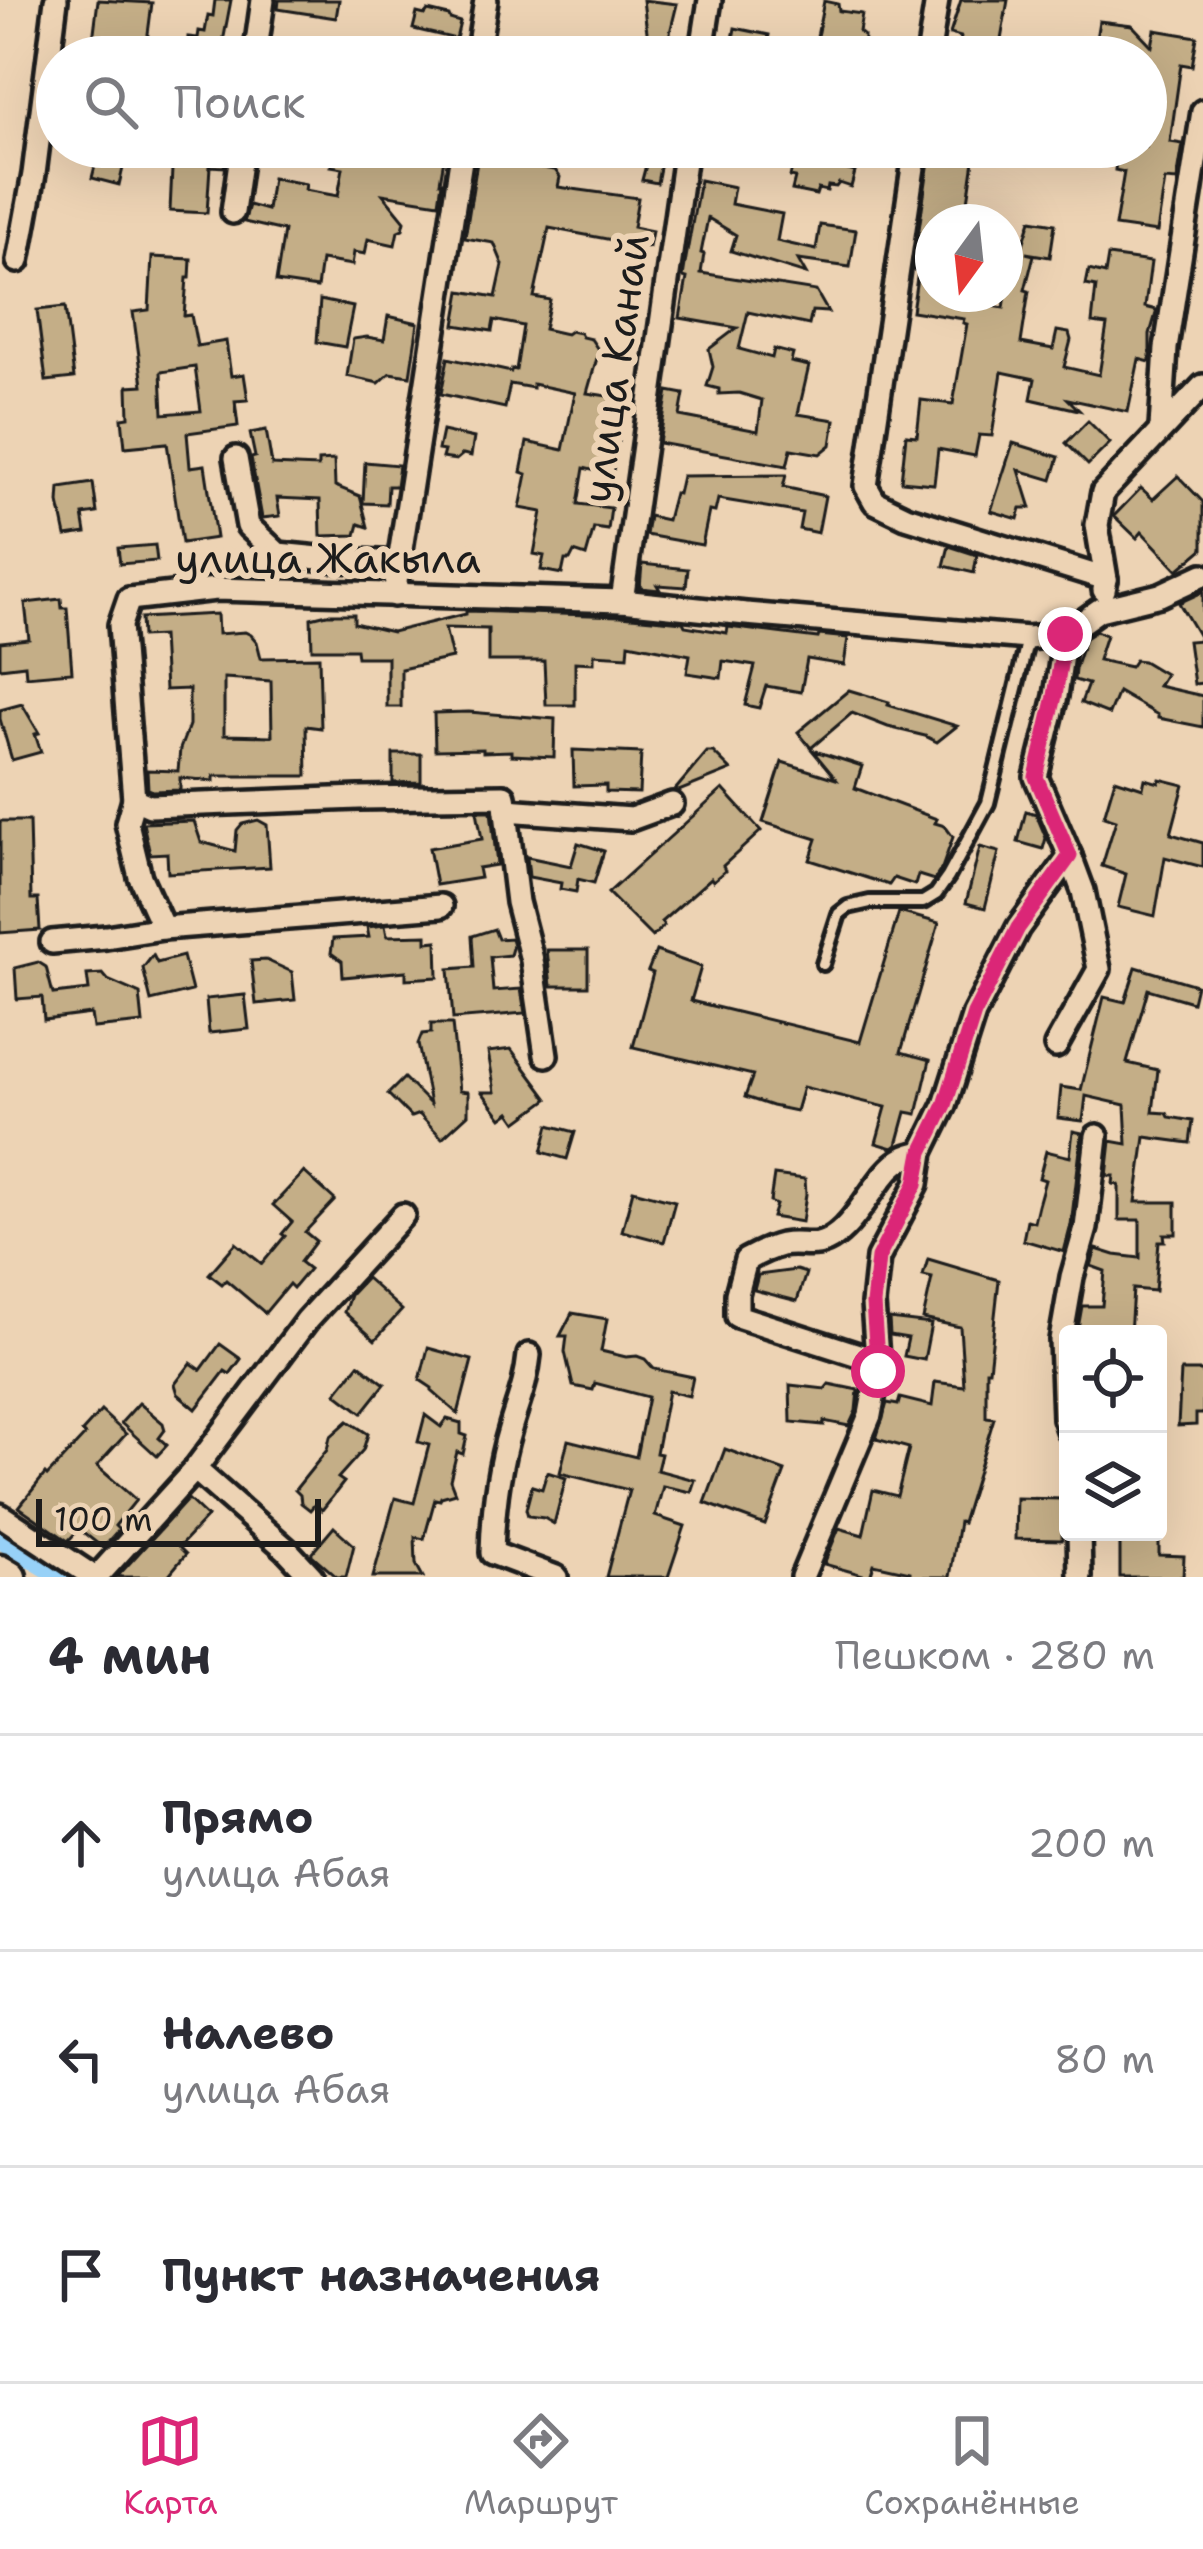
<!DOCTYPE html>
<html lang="ru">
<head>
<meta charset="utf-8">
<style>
  :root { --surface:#fff; --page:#f7f7f7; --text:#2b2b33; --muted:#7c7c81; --line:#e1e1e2; --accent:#db2777 }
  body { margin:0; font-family:"Shantell Sans",sans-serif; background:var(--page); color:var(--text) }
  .controls { position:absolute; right:36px; bottom:36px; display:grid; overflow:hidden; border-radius:12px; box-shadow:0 12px 48px #0002 }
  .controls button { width:108px; height:108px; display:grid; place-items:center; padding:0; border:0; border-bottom:3px solid var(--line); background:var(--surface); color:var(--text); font:60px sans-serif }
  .compass { position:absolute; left:915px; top:204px; width:108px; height:108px; border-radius:50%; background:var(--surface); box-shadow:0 12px 48px #0002; rotate:195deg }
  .scale { position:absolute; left:36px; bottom:30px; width:285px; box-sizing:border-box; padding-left:12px; border:6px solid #1c1c1c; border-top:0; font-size:33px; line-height:42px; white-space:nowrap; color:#1c1c1c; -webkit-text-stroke:9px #edd3b4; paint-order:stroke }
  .stop { position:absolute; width:36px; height:36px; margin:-27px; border:9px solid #db2777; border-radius:50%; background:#fff }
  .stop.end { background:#db2777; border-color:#fff; box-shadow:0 3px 12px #0008 }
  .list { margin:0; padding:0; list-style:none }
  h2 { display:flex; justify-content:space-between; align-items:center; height:156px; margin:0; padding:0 48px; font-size:51px }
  h2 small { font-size:39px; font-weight:400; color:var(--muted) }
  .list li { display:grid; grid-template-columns:78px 1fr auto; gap:36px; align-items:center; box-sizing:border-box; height:216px; padding:0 48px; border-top:3px solid var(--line) }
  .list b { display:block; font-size:45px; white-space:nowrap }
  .list p { margin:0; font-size:39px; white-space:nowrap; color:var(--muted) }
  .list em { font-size:39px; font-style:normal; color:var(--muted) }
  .icon { flex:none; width:66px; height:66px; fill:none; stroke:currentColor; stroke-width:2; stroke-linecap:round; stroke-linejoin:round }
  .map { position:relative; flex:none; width:1203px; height:1577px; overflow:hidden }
  .search { position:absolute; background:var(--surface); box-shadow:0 12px 48px #0002; left:36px; right:36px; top:36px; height:132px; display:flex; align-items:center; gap:30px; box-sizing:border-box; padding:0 42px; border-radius:66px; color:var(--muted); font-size:45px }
  .sheet { height:804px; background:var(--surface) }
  nav { display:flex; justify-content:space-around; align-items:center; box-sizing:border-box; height:168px; border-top:3px solid var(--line); background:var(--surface); font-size:33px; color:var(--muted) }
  nav a { display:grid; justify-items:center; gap:6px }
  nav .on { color:var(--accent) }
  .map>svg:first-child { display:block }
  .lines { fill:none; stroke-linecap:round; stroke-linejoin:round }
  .canal { stroke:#97d1f7; stroke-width:21 }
  .building { fill:#c4ae87; stroke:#1c1c1c; stroke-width:3; fill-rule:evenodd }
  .lane-casing { stroke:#1c1c1c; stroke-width:20 }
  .street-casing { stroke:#1c1c1c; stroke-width:30 }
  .secondary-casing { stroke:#1c1c1c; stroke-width:39 }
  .lane { stroke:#edd3b4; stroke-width:10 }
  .street { stroke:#edd3b4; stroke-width:21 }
  .secondary { stroke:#edd3b4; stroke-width:30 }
  .route { stroke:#db2777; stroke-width:15 }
  .labels { text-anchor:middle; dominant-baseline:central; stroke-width:12; stroke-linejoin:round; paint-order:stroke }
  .street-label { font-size:42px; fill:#1c1c1c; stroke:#edd3b4 }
</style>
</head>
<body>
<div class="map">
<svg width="1203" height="1577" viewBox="0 0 1203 1577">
  <rect width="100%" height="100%" fill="#edd3b4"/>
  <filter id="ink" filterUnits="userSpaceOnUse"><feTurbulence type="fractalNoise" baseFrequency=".00833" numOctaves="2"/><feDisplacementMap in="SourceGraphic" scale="24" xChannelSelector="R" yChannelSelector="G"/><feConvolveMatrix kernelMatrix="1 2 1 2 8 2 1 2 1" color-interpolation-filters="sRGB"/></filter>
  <g filter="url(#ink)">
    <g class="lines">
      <!-- canal -->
      <path class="canal" d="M0,1538L64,1577"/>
    </g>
    <!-- building -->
    <g class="building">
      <path d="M98,0L152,3L145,57H98L99,49L92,48Z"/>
      <path d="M215,0H231L223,42H226L223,57H187L188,37L198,38L199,31L205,32L208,15L213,16Z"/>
      <path d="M279,0H339L336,18L278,9Z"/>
      <path d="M643,0L677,4L664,57H649L652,41L648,40Z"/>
      <path d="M961,0H1008L998,57H957L961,37L950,34Z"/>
      <path d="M824,1L838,4L839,11L862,14L859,32L864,36L863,57H813Z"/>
      <path d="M428,11L449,16L450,19L460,22L456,39L413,29L417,13L425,15Z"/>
      <path d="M1099,21L1132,25L1152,46L1155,30L1197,37L1192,66L1181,64L1170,142L1183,144L1177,181L1165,180L1157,232L1115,226L1124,172L1115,170L1118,147H1146V57L1094,51Z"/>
      <path d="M735,28L769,35L767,44L797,51V57H745L723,52L726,38L733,39Z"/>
      <path d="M176,147H227L224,167L210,166L207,213L170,211L173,148Z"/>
      <path d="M334,147H446L440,182H442L439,203L383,194L405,221L403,229L398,231L395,245L368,239L365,254L354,252L352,265L321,260L317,288L276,282L284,231L244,222L249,205L267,210L272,178L306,184L305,190L338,196L343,168L331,166Z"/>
      <path d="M640,147H664L657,183L642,180L646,165L637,163Z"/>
      <path d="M797,147L843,160L841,168L855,172L851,187L839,183L836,187L828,186L827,191L818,189L816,195L792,190L795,178L790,177Z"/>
      <path d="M931,147H976L965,222H933V294H958L957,300L1004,308L1009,275H1007L1014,249L1021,251L1031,220L1055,224L1050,257L1026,253L1034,255L1025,290L1029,291L1021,343L1053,349L1057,331L1069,333L1071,340L1064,367L1099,375L1107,325L1092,323L1096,287L1086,285L1089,270L1105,274L1108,256L1151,262L1145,307L1157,310L1150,334V362L1139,359L1128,412L1068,399L1079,410L1031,399L1035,379L1002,372L992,436L979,435L975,456L938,449L934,484L901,481L906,435L917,436L921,400L953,404L967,324L963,323L964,319L912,311L918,271L913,270Z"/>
      <path d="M479,149L519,155L517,164L555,170L560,177L558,187L638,198L633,227L652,231L649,247L549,228L534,297L550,300L544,329L566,334L570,331L580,333L582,337L591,339L599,351L587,393L628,399L612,475L584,468L578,504L611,508L608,530L594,528L586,556L574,552L570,560H565L562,574L541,570L544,556L534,554L542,512L520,508L527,474L521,472L527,442L563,450L575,393L533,384V388L510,384L505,408L441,394L448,358L511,372L512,369L516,370L523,326L494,320L492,331L455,325L461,291L496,297L503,265L494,243L465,238Z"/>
      <path d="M96,162L123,168L119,185L92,178Z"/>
      <path d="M700,180L734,187L731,204L782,214L777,241L816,250L820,225L856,230L850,267L798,260L806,274L731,251L736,235L708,218L701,253L704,254L701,273L816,291L828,312L812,311L809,325L748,312L739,349L772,358L774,349L793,354L791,362L809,366L798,414L835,420L831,445L820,454L791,449L787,466L659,443L668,391L684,394L680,416L758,431L762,400L739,393L719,394V389L707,386L713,367L709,349L737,328L680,318L687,278L683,277L686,258Z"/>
      <path d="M152,257L191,259L190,278H187L184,316L191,315L197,346L226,341L231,376L244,374L248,400L235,401L238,426L187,433L190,467L205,465L216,538L182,543L167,443L125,447L122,418L129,417L128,386L143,385L133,312L149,310ZM195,367L201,411L163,414L161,372Z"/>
      <path d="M320,300L353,307L345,347L317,342Z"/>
      <path d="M65,307L74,378L46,381L37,310Z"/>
      <path d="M388,316L418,323L410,376L390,373L379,383L347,376L353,339L367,337L384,340Z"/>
      <path d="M1088,421L1110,443L1088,465L1066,443Z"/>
      <path d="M266,430L272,465L318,467V461L334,460L335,486L360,496L368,527L359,524L356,535L321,536L320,500L277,498L280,516L262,518L251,458L255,457L250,433Z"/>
      <path d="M442,431L474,438L471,456L463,454L456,460L442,458L444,451L438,450Z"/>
      <path d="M1013,443L1059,457L1052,480L1019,470L1031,508H1021L1018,519L991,511Z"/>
      <path d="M365,462L399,465L396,486H388L387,504L363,503Z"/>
      <path d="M786,475L783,487L825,496L818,533L799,529L802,513L718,499L715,512L709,511L702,545L646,535L649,516L667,520L674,493L678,494L682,476Z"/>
      <path d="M1178,476L1203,502V549L1178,570L1142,532L1137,538L1114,516L1141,488L1153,499Z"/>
      <path d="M93,483L97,513L83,515L86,533L66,536L59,503L60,488Z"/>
      <path d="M155,545L157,561L120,564L118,548Z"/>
      <path d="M949,546L977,555L974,573L944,566Z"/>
      <path d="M642,564L688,569L686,587L657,585L660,590L640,588Z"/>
      <path d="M1203,592V683L1194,684L1188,641L1201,640L1179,603Z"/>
      <path d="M61,599L62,608H67L72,672L26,676L25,665L0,668V642L29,639L25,603Z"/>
      <path d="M466,611L621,616L683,622L685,626L727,633L728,627L818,638L819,635L848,638L844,665L807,659L801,692L766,686L759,708L745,705L755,666L723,661L721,678L687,673L690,655L629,643L628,656L594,654V663L575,662V705H546L544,661H488V629L445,628L452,658L401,669V707H387V657H357L356,649H312L311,618L327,614H354V623L392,632L466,614Z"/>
      <path d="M217,614L218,634L245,632L251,635L257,642L261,658L319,657L321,728L306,726L307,776H214V781L180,778V790L153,791L148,789L147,770L178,771L180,749L189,725V689L165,690L162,636L142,637L141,618ZM224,678L271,681L272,736L224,735Z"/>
      <path d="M1096,631L1106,635L1098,660L1130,667L1135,660L1143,661L1165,674L1158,686L1203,696V727L1158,718V715L1118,692L1109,714L1081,703L1088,684L1074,680L1075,669L1085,638Z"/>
      <path d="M849,690L889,702L888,705L957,726L937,742L925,736L888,727L852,713L811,748L798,732Z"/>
      <path d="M22,704L39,733L35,734L41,752L12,760L0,719V710Z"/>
      <path d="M469,712L555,719L554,757L511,755V751L483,752V749L435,750L434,713Z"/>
      <path d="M573,750L641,753L639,793L606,792V785L574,786Z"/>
      <path d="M812,750L862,766L855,788L937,819L935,823L945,826L953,837L942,868L934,880L918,875L915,885L894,878L889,885L810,860L817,839L763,822L782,762L836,779Z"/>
      <path d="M707,752H713L731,770L679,791L675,790Z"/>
      <path d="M393,754H421V782L393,783Z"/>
      <path d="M1115,779L1143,788L1145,779L1159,783L1160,779L1184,785L1171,834L1203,843V867L1165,857L1155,916L1118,907L1126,874L1102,866L1116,820L1104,816Z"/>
      <path d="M723,789L761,831L723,866L725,871L713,881L711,878L661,922L664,926L652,937L608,893Z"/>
      <path d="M477,811H491L497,865L478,868L480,878L436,885L429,848L482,839Z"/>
      <path d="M1026,811L1036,814L1046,838L1043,849L1018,842Z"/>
      <path d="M258,820L267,825L270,867L168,873L167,853L150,854L143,823L194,821L201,842L235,851L237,830L242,824Z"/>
      <path d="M0,821H29L31,899H38L40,930L0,933Z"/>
      <path d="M578,843L604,851L594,883L578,879L576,892L560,889L561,883L529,877L527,857L571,866Z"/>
      <path d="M980,847L999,852L985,908L966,903Z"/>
      <path d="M899,912L939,923L901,1052L930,1060L917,1114L906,1112L897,1145L893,1148L876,1143L886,1107L803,1087L796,1111L772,1106L745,1097L753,1075L633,1047L653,973L648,971L656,951L701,967L691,1001L860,1042Z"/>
      <path d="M385,925L387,936L427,935V942L437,941L438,977L406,979V971L343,977L342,961L331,953L333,939L369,937L367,927Z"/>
      <path d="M494,929L498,939L511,938L513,945L510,955L490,957L493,991L521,989L525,1013L453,1019L449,969L474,967L472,936Z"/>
      <path d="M547,950H588V986H551Z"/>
      <path d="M153,955L157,963L183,956L192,991L151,1001L143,968Z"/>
      <path d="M266,960L292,972L295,1000L256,1004L251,961Z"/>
      <path d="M38,962L46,967L53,994L89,990L87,975L103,974L108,980L140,994L143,1023L93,1028L91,1014L44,1020L42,997L17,999L15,968Z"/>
      <path d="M1136,967L1196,985L1192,1002L1148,989L1127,1063L1158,1070L1153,1112L1167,1113L1169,1117L1193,1121L1190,1143L1145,1137L1136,1202H1176V1234H1164L1165,1241H1159L1155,1291L1133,1289L1130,1334H1077L1082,1306H1102L1105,1271L1091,1266L1096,1249L1115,1255L1140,1258V1220H1119V1185L1113,1184L1114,1176H1107L1111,1141L1127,1144L1125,1105L1086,1096L1083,1121L1058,1118L1061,1087L1081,1090L1104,997L1125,1002Z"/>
      <path d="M245,995L249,1029L209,1033L206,999Z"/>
      <path d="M431,1024H452L459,1091L468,1092V1114L442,1138L419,1114L411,1117L388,1094L404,1078L430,1104L418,1044L422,1034L431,1033Z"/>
      <path d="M511,1049L548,1099L517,1122L510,1112L502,1118L482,1092H495L488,1052Z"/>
      <path d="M549,1125L575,1132L567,1159L542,1152Z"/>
      <path d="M1073,1131L1082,1133L1071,1225L1064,1252L1023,1240L1027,1220L1034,1222L1038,1205L1045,1180L1039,1178L1046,1151L1070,1157Z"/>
      <path d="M304,1172L335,1200L305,1232L316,1241L300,1262L309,1269L293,1288L289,1284L265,1313L226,1280L222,1284L209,1274L236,1243L262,1264L285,1236L282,1234L292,1222L273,1205Z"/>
      <path d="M774,1175L805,1179L806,1194L802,1222L772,1217L776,1205L770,1202Z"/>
      <path d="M633,1190L675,1201L664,1242L622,1231Z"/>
      <path d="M928,1259L999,1280L989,1370H986V1417L994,1418L962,1523L959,1522L950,1577H910V1572L874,1564L870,1577L824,1564L839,1528L863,1535L873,1490L897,1496L909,1448L876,1439L887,1403L898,1405L900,1398L932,1406L935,1382L964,1386L960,1327L923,1319L932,1278L923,1276Z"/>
      <path d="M796,1270L806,1273L797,1301L754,1290L758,1275Z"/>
      <path d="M366,1278L402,1310L375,1340L344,1312L350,1295Z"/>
      <path d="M572,1313L607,1319L601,1351L626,1357L637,1356L645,1359L654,1369L693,1377L689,1396L668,1391L656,1453L661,1454L657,1470L695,1480L691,1492L663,1486L655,1516L685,1526L668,1577H606L629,1490L560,1473L568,1440L636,1457L648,1397L595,1383L593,1390L573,1386L565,1352L567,1336H560Z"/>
      <path d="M889,1319L931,1324L924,1360L904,1356L908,1338L890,1335Z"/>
      <path d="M220,1344L241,1359L230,1374L225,1371L196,1409L178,1394L175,1384L191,1363L201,1370Z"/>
      <path d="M428,1348L472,1360L458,1414L432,1391V1388L420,1380Z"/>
      <path d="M359,1364L385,1384L362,1413L336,1393Z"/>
      <path d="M1181,1371H1203V1414H1196V1425L1178,1426Z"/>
      <path d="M829,1384L858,1390L856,1411L849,1426L824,1421V1425L791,1422L790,1385L825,1389Z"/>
      <path d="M139,1403L163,1423L165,1430L159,1438L167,1445L157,1456L121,1423Z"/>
      <path d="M101,1411L126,1434L97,1466L136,1500L115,1526L119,1530L103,1548L79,1529L68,1541L19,1507L45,1474L47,1476L85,1435L82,1432Z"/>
      <path d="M425,1415L441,1427L447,1419L461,1423V1434L467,1436L463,1454L457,1452L450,1480L455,1493L441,1497L440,1500L435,1499L424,1539L415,1537L416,1564L423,1577H373L395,1498L414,1503L429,1445L418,1442Z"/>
      <path d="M348,1421L368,1434L363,1450L338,1478L344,1482L322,1510L315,1504L310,1510L301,1503L300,1495L295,1490L327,1450L330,1437Z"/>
      <path d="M725,1449L785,1471L765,1525L705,1503Z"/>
      <path d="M547,1472L566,1478L554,1524L544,1518L528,1516L526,1509L532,1486L542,1489Z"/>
      <path d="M1016,1498L1063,1499L1062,1540L1015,1539Z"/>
      <path d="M188,1499L207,1517L179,1547L186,1554L167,1577H117Z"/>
      <path d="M334,1527L354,1545L346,1577H337L311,1554Z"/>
      <path d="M1120,1532H1159V1555L1184,1556L1183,1577H1120Z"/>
    </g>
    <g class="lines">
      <!-- lane casing -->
      <g class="lane-casing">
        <path id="lane" d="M823,964L839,914L848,907L870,902H923L936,894L948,877L988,803L1028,639"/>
      </g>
      <!-- street casing -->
      <g class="street-casing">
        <g id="street">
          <path d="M255,57L263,0"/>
          <path d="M477,57L486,0"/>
          <path d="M701,57L710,0"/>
          <path d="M928,57L937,0"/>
          <path d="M916,147L866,486L875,502L906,517L1106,579"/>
          <path d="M233,212L242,147"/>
          <path d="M18,261L34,174L56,0"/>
          <path d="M1161,428L1166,348L1203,111"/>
          <path d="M236,458L248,526L278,554L339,560L399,563"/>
          <path d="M1104,590L1106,579L1097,525L1103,492L1203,386"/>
          <path d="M394,595L463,147"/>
          <path d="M622,601L686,147"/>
          <path d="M506,810L631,819L672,804"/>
          <path d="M163,928L441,906"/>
          <path d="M52,942L106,937L163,928L140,877L127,823L134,799"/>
          <path d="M1056,1046L1099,969L1083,891L1070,856"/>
          <path d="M546,1055L532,960L517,902L504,796L359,798L150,806L134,799L120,625L129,599L216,589L622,601L746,614L1028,638L1065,634L1099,610L1160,595L1203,575"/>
          <path d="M529,1355C526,1385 518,1401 510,1429C498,1469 493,1512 492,1553L556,1577"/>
          <path d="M877,1361L737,1316V1294L746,1260C757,1254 768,1248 781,1245C803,1241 815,1251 835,1236C862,1216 879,1171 904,1158C909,1155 916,1154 922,1152"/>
          <path d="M1068,1430L1064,1418L1061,1340L1072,1277L1086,1228L1097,1136"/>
          <path d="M195,1469L286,1549L312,1577"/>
          <path d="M0,1515L94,1577"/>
          <path d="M1079,1532L1080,1577"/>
          <path d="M97,1577L195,1469L307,1320L403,1215"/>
          <path d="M802,1577L870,1415L878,1371L873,1304L878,1258L917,1184L922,1152L945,1105L974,1014L1018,928L1070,856L1036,777L1056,696L1065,634"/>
        </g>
      </g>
      <!-- secondary casing -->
      <g class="secondary-casing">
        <path id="secondary" d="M0,1571L10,1577"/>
      </g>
      <!-- lane -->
      <use href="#lane" class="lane"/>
      <!-- street -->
      <use href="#street" class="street"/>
      <!-- secondary -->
      <use href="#secondary" class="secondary"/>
    </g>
  </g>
  <g class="lines" filter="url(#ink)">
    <!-- route -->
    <path class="route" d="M878,1371L873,1304L878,1258L916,1184L922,1152L945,1105L974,1014L1018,928L1070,856L1036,777L1055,696L1065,634"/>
  </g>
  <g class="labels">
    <!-- street labels -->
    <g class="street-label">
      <text transform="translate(615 368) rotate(-82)">улица Канай</text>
      <text x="328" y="558">улица Жакыла</text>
    </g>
  </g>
</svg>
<div class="controls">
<button><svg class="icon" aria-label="locate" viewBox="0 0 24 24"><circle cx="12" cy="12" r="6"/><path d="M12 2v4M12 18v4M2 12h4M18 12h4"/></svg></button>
<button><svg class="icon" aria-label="layers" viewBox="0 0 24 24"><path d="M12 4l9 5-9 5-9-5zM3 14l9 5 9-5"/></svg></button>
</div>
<svg class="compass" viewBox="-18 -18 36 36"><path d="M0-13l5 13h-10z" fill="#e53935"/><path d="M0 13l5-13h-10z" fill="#7c7c81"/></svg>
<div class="scale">100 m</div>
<div class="stop" style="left:878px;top:1371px"></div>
<div class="stop end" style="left:1065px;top:634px"></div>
<div class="search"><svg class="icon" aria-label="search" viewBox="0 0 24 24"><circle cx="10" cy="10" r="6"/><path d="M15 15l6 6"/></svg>Поиск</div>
</div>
<section class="sheet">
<h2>4 мин<small>Пешком · 280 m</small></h2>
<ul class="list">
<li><svg class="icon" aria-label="ahead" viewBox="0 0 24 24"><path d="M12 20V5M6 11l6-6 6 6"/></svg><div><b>Прямо</b><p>улица Абая</p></div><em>200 m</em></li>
<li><svg class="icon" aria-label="left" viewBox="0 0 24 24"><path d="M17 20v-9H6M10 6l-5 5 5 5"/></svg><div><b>Налево</b><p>улица Абая</p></div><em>80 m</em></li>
<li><svg class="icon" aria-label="arrive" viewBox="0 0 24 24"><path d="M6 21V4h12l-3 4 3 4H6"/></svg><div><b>Пункт назначения</b></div></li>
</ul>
</section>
<nav>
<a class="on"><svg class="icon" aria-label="map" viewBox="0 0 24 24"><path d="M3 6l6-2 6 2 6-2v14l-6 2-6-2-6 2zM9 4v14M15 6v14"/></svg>Карта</a>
<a><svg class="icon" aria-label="directions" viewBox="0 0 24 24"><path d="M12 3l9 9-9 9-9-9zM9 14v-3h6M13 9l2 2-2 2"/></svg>Маршрут</a>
<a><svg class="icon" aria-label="saved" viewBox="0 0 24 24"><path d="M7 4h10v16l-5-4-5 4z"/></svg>Сохранённые</a>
</nav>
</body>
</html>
